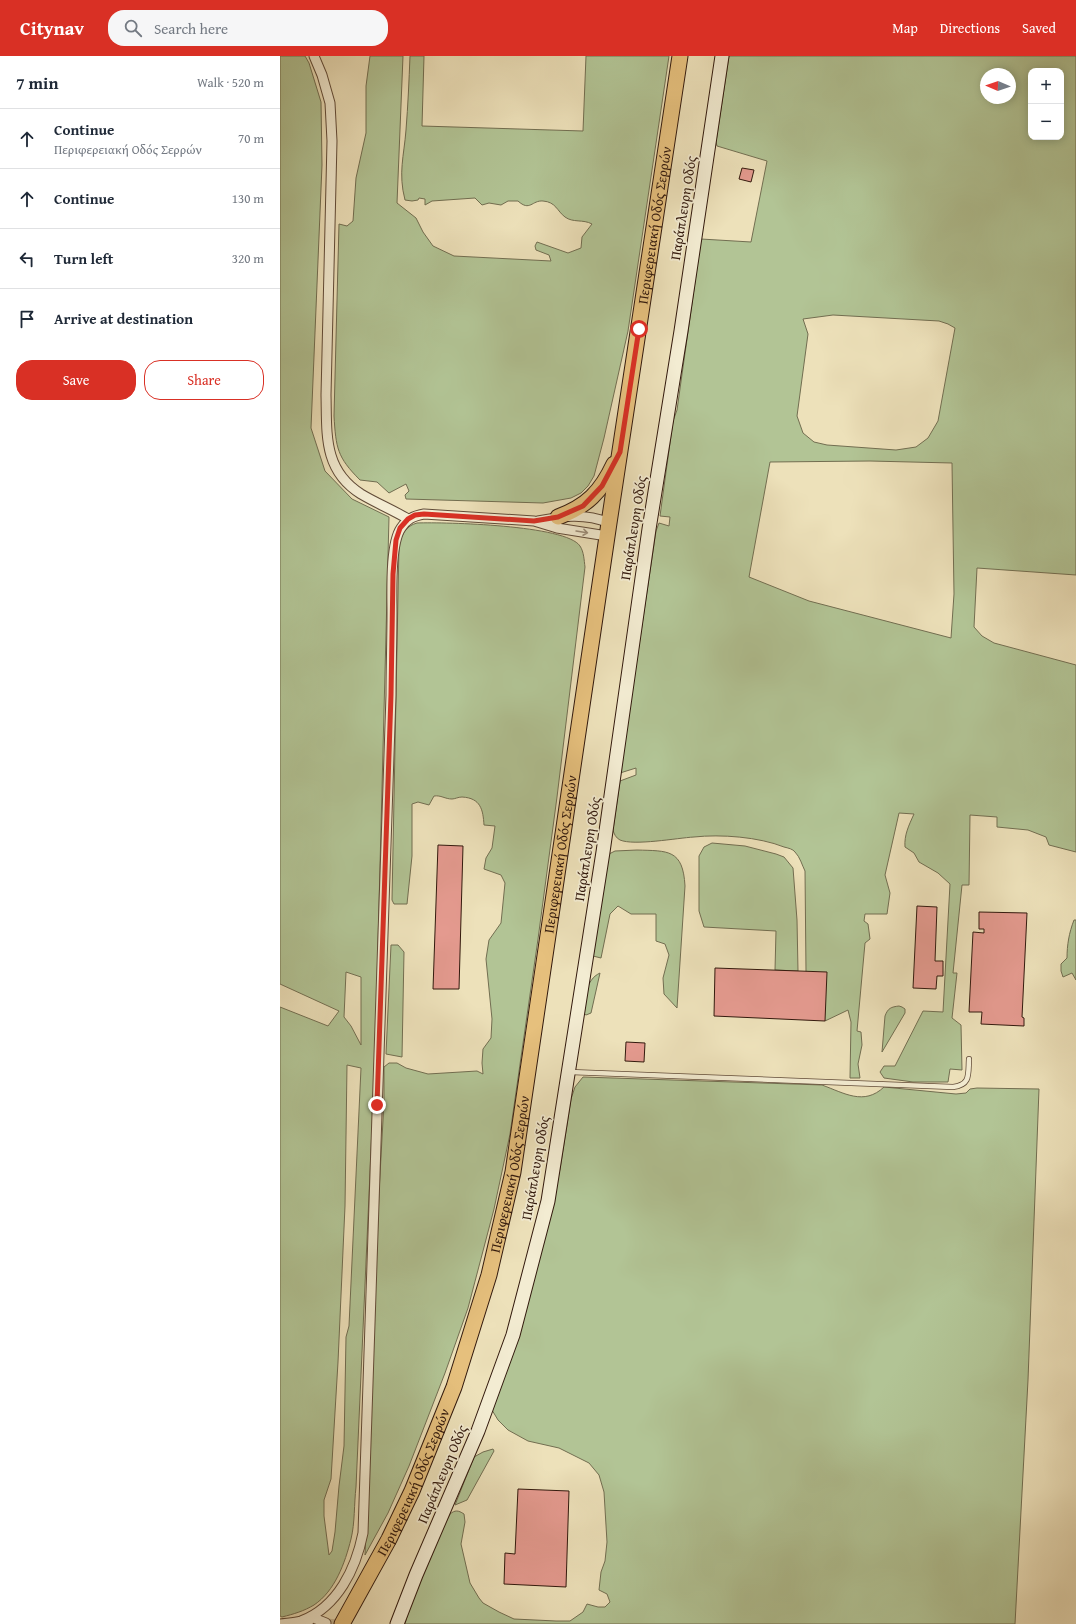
<!DOCTYPE html>
<html lang="en">
<head>
<meta charset="utf-8">
<style>
  :root { --surface:#fff; --page:#f6f6f7; --text:#1f2937; --muted:#747a83; --line:#e0e1e3; --accent:#d93025 }
  body { margin:0; font-family:"Gentium Book Plus",serif; background:var(--page); color:var(--text) }
  .controls { position:absolute; right:12px; top:12px; display:grid; overflow:hidden; border-radius:8px; box-shadow:0 2px 10px #0003 }
  .controls button { width:36px; height:36px; display:grid; place-items:center; padding:0; border:0; border-bottom:1px solid var(--line); background:var(--surface); color:var(--text); font:20px sans-serif }
  .compass { position:absolute; left:700px; top:12px; width:36px; height:36px; border-radius:50%; background:var(--surface); box-shadow:0 2px 10px #0003; rotate:272deg }
  .stop { position:absolute; width:12px; height:12px; margin:-9px; border:3px solid #d93025; border-radius:50%; background:#fff }
  .stop.end { background:#d93025; border-color:#fff; box-shadow:0 1px 4px #0008 }
  .list { margin:0; padding:0; list-style:none }
  h2 { display:flex; justify-content:space-between; align-items:center; height:52px; margin:0; padding:0 16px; font-size:17px }
  h2 small { font-size:13px; font-weight:400; color:var(--muted) }
  .list li { display:grid; grid-template-columns:26px 1fr auto; gap:12px; align-items:center; box-sizing:border-box; height:60px; padding:0 16px; border-top:1px solid var(--line) }
  .list b { display:block; font-size:15px; white-space:nowrap }
  .list p { margin:0; font-size:13px; white-space:nowrap; color:var(--muted) }
  .list em { font-size:13px; font-style:normal; color:var(--muted) }
  .actions { display:flex; gap:8px; padding:12px 16px }
  .actions a { flex:1; padding:9px 0; border:1px solid var(--accent); border-radius:16px; text-align:center; font-size:14px; color:var(--accent) }
  .actions .main { background:var(--accent); color:#fff }
  .icon { flex:none; width:22px; height:22px; fill:none; stroke:currentColor; stroke-width:2; stroke-linecap:round; stroke-linejoin:round }
  .map { position:relative; flex:none; width:796px; height:1568px; overflow:hidden }
  header { display:flex; align-items:center; gap:24px; box-sizing:border-box; height:56px; padding:0 20px; background:var(--accent); color:#fff }
  header strong { font-size:19px }
  nav { display:flex; gap:22px; margin-inline-start:auto; font-size:14px }
  .search { width:280px; height:36px; background:var(--page); display:flex; align-items:center; gap:10px; box-sizing:border-box; padding:0 14px; border-radius:16px; color:var(--muted); font-size:15px }
  main { display:flex }
  aside { flex:1; background:var(--surface) }
  .map>svg:first-child { display:block }
  .green { fill:#b2c495; stroke:#726e51; fill-rule:evenodd }
  .building { fill:#e49a8f; stroke:#32190d }
  .lines { fill:none; stroke-linecap:round; stroke-linejoin:round }
  .street-tunnel { stroke:#c8b997; stroke-width:9; stroke-dasharray:9 4.5; stroke-linecap:butt }
  .lane-casing { stroke:#614b38; stroke-width:6 }
  .street-casing { stroke:#614b38; stroke-width:11 }
  .secondary-casing { stroke:#32190d; stroke-width:15 }
  .primary-casing { stroke:#32190d; stroke-width:17 }
  .lane { stroke:#f3ecd2; stroke-width:4.5 }
  .street { stroke:#f3ecd2; stroke-width:9 }
  .secondary { stroke:#f3ecd2; stroke-width:13 }
  .primary { stroke:#e6c07d; stroke-width:15 }
  .oneway { stroke:#9c8d79 }
  .route { stroke:#d93025; stroke-width:5 }
  .labels { text-anchor:middle; dominant-baseline:central; stroke-width:3.5; stroke-linejoin:round; paint-order:stroke }
  .street-label { font-size:14px; fill:#32190d; stroke:#f3ecd2 }
</style>
</head>
<body>
<header>
<strong>Citynav</strong>
<div class="search"><svg class="icon" aria-label="search" viewBox="0 0 24 24"><circle cx="10" cy="10" r="6"/><path d="M15 15l6 6"/></svg>Search here</div>
<nav><a>Map</a><a>Directions</a><a>Saved</a></nav>
</header>
<main>
<aside>
<h2>7 min<small>Walk · 520 m</small></h2>
<ul class="list">
<li><svg class="icon" aria-label="ahead" viewBox="0 0 24 24"><path d="M12 20V5M6 11l6-6 6 6"/></svg><div><b>Continue</b><p>Περιφερειακή Οδός Σερρών</p></div><em>70 m</em></li>
<li><svg class="icon" aria-label="ahead" viewBox="0 0 24 24"><path d="M12 20V5M6 11l6-6 6 6"/></svg><div><b>Continue</b></div><em>130 m</em></li>
<li><svg class="icon" aria-label="left" viewBox="0 0 24 24"><path d="M17 20v-9H6M10 6l-5 5 5 5"/></svg><div><b>Turn left</b></div><em>320 m</em></li>
<li><svg class="icon" aria-label="arrive" viewBox="0 0 24 24"><path d="M6 21V4h12l-3 4 3 4H6"/></svg><div><b>Arrive at destination</b></div></li>
</ul>
<div class="actions"><a class="main">Save</a><a>Share</a></div>
</aside>
<div class="map">
<svg width="796" height="1568" viewBox="0 0 796 1568">
  <rect width="100%" height="100%" fill="#ede1ba"/>
  <filter id="stains"><feTurbulence type="fractalNoise" baseFrequency=".005" numOctaves="4"/><feColorMatrix values="0 0 0 0 .2 0 0 0 0 .09 0 0 0 0 .02 0 0 0 .5 -.17"/></filter>
  <radialGradient id="worn" r=".72"><stop offset=".6" stop-color="#630" stop-opacity="0"/><stop offset="1" stop-color="#630" stop-opacity=".3"/></radialGradient>
  <!-- green -->
  <g class="green">
    <path d="M0,0H25L29,7L41,46L42,109L31,372L45,415L72,443L109,461L95,1004L76,1431C74,1448 75,1467 71,1483C65,1507 55,1535 34,1549C24,1555 14,1558 2,1561L0,1560V951L48,970L59,955L0,928ZM66,916L81,921V989L71,970L64,961ZM67,1009L81,1012L69,1270L66,1281L64,1390L59,1430L55,1476L52,1495L49,1499L44,1460V1444L51,1423L58,1306L65,1150Z"/>
    <path d="M90,0H123L117,147L136,162L143,176L153,190L174,200L271,205L269,199L256,194L255,190L257,186L288,197L301,192L302,181L312,168C303,163 293,167 285,161C277,155 276,146 263,145C252,144 250,156 238,145H228L221,149L209,147L202,149L195,142L152,145L145,149V143L139,142L138,144L132,145L125,144C118,117 124,100 126,74C128,49 129,25 130,0H144L142,70L303,75L306,0H389L348,275L324,382L314,420L308,430L301,437L291,442L263,447L126,443L125,439L129,435L126,428L109,437L97,426L80,424C57,401 56,392 54,360L59,168L67,170L73,165L76,122L86,77V30Z"/>
    <path d="M449,0H796V519L697,512L694,571L702,580L714,587L796,609V796L769,789L766,781L748,774L717,771V761L690,759L689,829H682L673,917H677L672,962L681,969L682,1014L670,1013L668,1026H633L604,1022L600,1016L604,1010H615L643,955L663,956L670,828L658,817L639,806L634,797L625,791C624,779 629,769 634,758L619,757L605,819L610,837L607,858H585L584,865L588,868L590,883L585,887L577,975L581,976L582,989L578,1008L580,1022H570L571,966L568,954L545,965L526,915L525,815C522,809 520,801 515,796C513,793 508,792 504,791C479,781 441,778 414,781C397,782 354,790 340,784C336,782 334,778 333,774L340,725L356,719V712L340,717L376,475L379,467L389,470L390,461L380,460L393,365L397,354L421,183L471,186L487,105L437,90L436,86ZM751,15H781V81H751ZM706,18H730V42H706ZM553,259L659,265L668,268L675,272L658,365L648,382L636,391L616,394L547,389L534,386L523,377L517,360L528,278L523,263ZM590,405L672,407L674,538L671,582L529,545L469,521L490,406Z"/>
    <path d="M137,467C165,466 286,469 300,490C304,496 304,504 305,511L277,741L258,883L230,1078L214,1153L188,1252L165,1317L129,1410L108,1457L85,1499L99,1137L104,1046V1011L109,1007H117L126,1012L148,1018L197,1015L203,1018L202,1007L203,993L211,982L212,963L206,903L209,884L221,867L225,827L221,819L204,813L206,802L212,792L215,770L204,769C203,754 201,742 182,741C178,741 175,743 172,743C165,743 161,739 154,740L149,749L138,746L132,748V800L127,848H114L112,844L119,489C122,478 126,470 137,467Z"/>
    <path d="M432,787L465,790L496,798L504,801L513,812L517,864L518,915L495,914L496,875L424,871L419,855V800L424,791Z"/>
    <path d="M357,794C388,795 403,793 405,830L397,952L384,938L383,922L389,899L385,888L376,885V858H351L338,850L330,858L321,902L313,900L329,798L335,795Z"/>
    <path d="M794,864H796V924L792,917L783,921L781,915V908L787,902C787,889 789,877 794,864Z"/>
    <path d="M111,889H118L124,896L122,1001L106,998Z"/>
    <path d="M320,917L311,957L306,959L303,957C306,942 305,924 320,917Z"/>
    <path d="M619,950L622,951L625,953V957L602,996L605,960C608,952 611,951 619,950Z"/>
    <path d="M303,1021L542,1029C564,1037 584,1050 604,1031L676,1038L686,1037L690,1033L697,1032L759,1033L748,1324L735,1568H125L129,1553L150,1497L170,1458C175,1454 178,1454 184,1458L185,1466L181,1488L190,1527L199,1542L203,1547L219,1556L234,1563L276,1565H290L303,1556L307,1548L318,1551H325L330,1546L327,1538L319,1534L321,1516L325,1505L327,1486L324,1436L319,1419L309,1407L279,1392L248,1385L228,1374L218,1364L212,1354L269,1163L280,1113L291,1043L295,1031Z"/>
    <path d="M213,1393L214,1395L187,1444L175,1449L194,1401L203,1396Z"/>
  </g>
  <!-- building -->
  <g class="building">
    <path d="M462,112L474,114L471,126L459,123Z"/>
    <path d="M158,789L183,790L179,933H153Z"/>
    <path d="M637,850L657,851L655,905H663V920H657L656,933L633,932Z"/>
    <path d="M699,856L747,857L742,961L744,962V970L701,968L702,956H689L693,876L704,877V873H699Z"/>
    <path d="M435,912L547,916L545,965L434,960Z"/>
    <path d="M346,986L365,987L364,1006L345,1005Z"/>
    <path d="M238,1433L289,1435L286,1531L224,1528L225,1497L235,1498Z"/>
  </g>
  <g class="lines">
    <!-- street-tunnel -->
    <path class="street-tunnel" d="M46,1567L60,1568"/>
    <!-- lane casing -->
    <g class="lane-casing">
      <path id="lane" d="M290,1016L673,1031C691,1029 688,1018 689,1003"/>
    </g>
    <!-- street casing -->
    <g class="street-casing">
      <g id="street">
        <path d="M34,0L42,19L50,47L52,85L46,339C47,378 43,414 81,438C96,447 113,454 128,463"/>
        <path d="M258,465C282,460 305,457 329,467"/>
        <path d="M29,1565L31,1561L46,1567"/>
        <path d="M0,1568C7,1567 15,1567 21,1565C58,1551 76,1512 83,1477L111,639C111,611 112,584 112,556C112,536 110,488 121,472C127,463 133,460 144,458L254,465L277,472L327,480"/>
      </g>
    </g>
    <!-- secondary casing -->
    <g class="secondary-casing">
      <path id="secondary" d="M117,1568L136,1519L198,1375L233,1279L268,1145L323,796L369,473L401,275L442,0"/>
    </g>
    <!-- primary casing -->
    <g class="primary-casing">
      <g id="primary">
        <path d="M278,461C307,450 321,436 334,408"/>
        <path id="s1" d="M62,1568L109,1483L132,1435L174,1331L209,1219L233,1116L329,467L400,0"/>
      </g>
    </g>
    <!-- lane -->
    <use href="#lane" class="lane"/>
    <!-- street -->
    <use href="#street" class="street"/>
    <!-- secondary -->
    <use href="#secondary" class="secondary"/>
    <!-- primary -->
    <use href="#primary" class="primary"/>
  </g>
  <!-- one-way arrows -->
  <defs><path id="oneway-shaft" d="M-6 0H5M1.5-3L5.5 0L1.5 3" fill="none" stroke-width="1.6" stroke-linecap="round" stroke-linejoin="round"/></defs>
  <use class="oneway" href="#oneway-shaft" transform="translate(302 476) rotate(9)"/>
  <g class="lines">
    <!-- route -->
    <path class="route" d="M97,1049L111,639L113,518L116,484L120,472L128,463L135,459L144,458L254,465L278,461L303,450L322,430L340,396L359,273"/>
  </g>
  <g class="labels">
    <!-- street labels -->
    <g class="street-label">
      <text transform="translate(403 152) rotate(-81)">Παράπλευρη Οδός</text>
      <text stroke="none"><textPath href="#s1" startOffset="1443">Περιφερειακή Οδός Σερρών</textPath></text>
      <text transform="translate(353 472) rotate(-81)">Παράπλευρη Οδός</text>
      <text transform="translate(307 793) rotate(-81)">Παράπλευρη Οδός</text>
      <text stroke="none"><textPath href="#s1" startOffset="807">Περιφερειακή Οδός Σερρών</textPath></text>
      <text transform="translate(255 1112) rotate(-80)">Παράπλευρη Οδός</text>
      <text stroke="none"><textPath href="#s1" startOffset="483">Περιφερειακή Οδός Σερρών</textPath></text>
      <text transform="translate(162 1418) rotate(-67)">Παράπλευρη Οδός</text>
      <text stroke="none"><textPath href="#s1" startOffset="159">Περιφερειακή Οδός Σερρών</textPath></text>
    </g>
  </g>
  <rect width="100%" height="100%" filter="url(#stains)"/>
  <rect width="100%" height="100%" fill="url(#worn)"/>
</svg>
<div class="controls">
<button>+</button>
<button>−</button>
</div>
<svg class="compass" viewBox="-18 -18 36 36"><path d="M0-13l5 13h-10z" fill="#e53935"/><path d="M0 13l5-13h-10z" fill="#747a83"/></svg>
<div class="stop" style="left:359px;top:273px"></div>
<div class="stop end" style="left:97px;top:1049px"></div>
</div>
</main>
</body>
</html>
